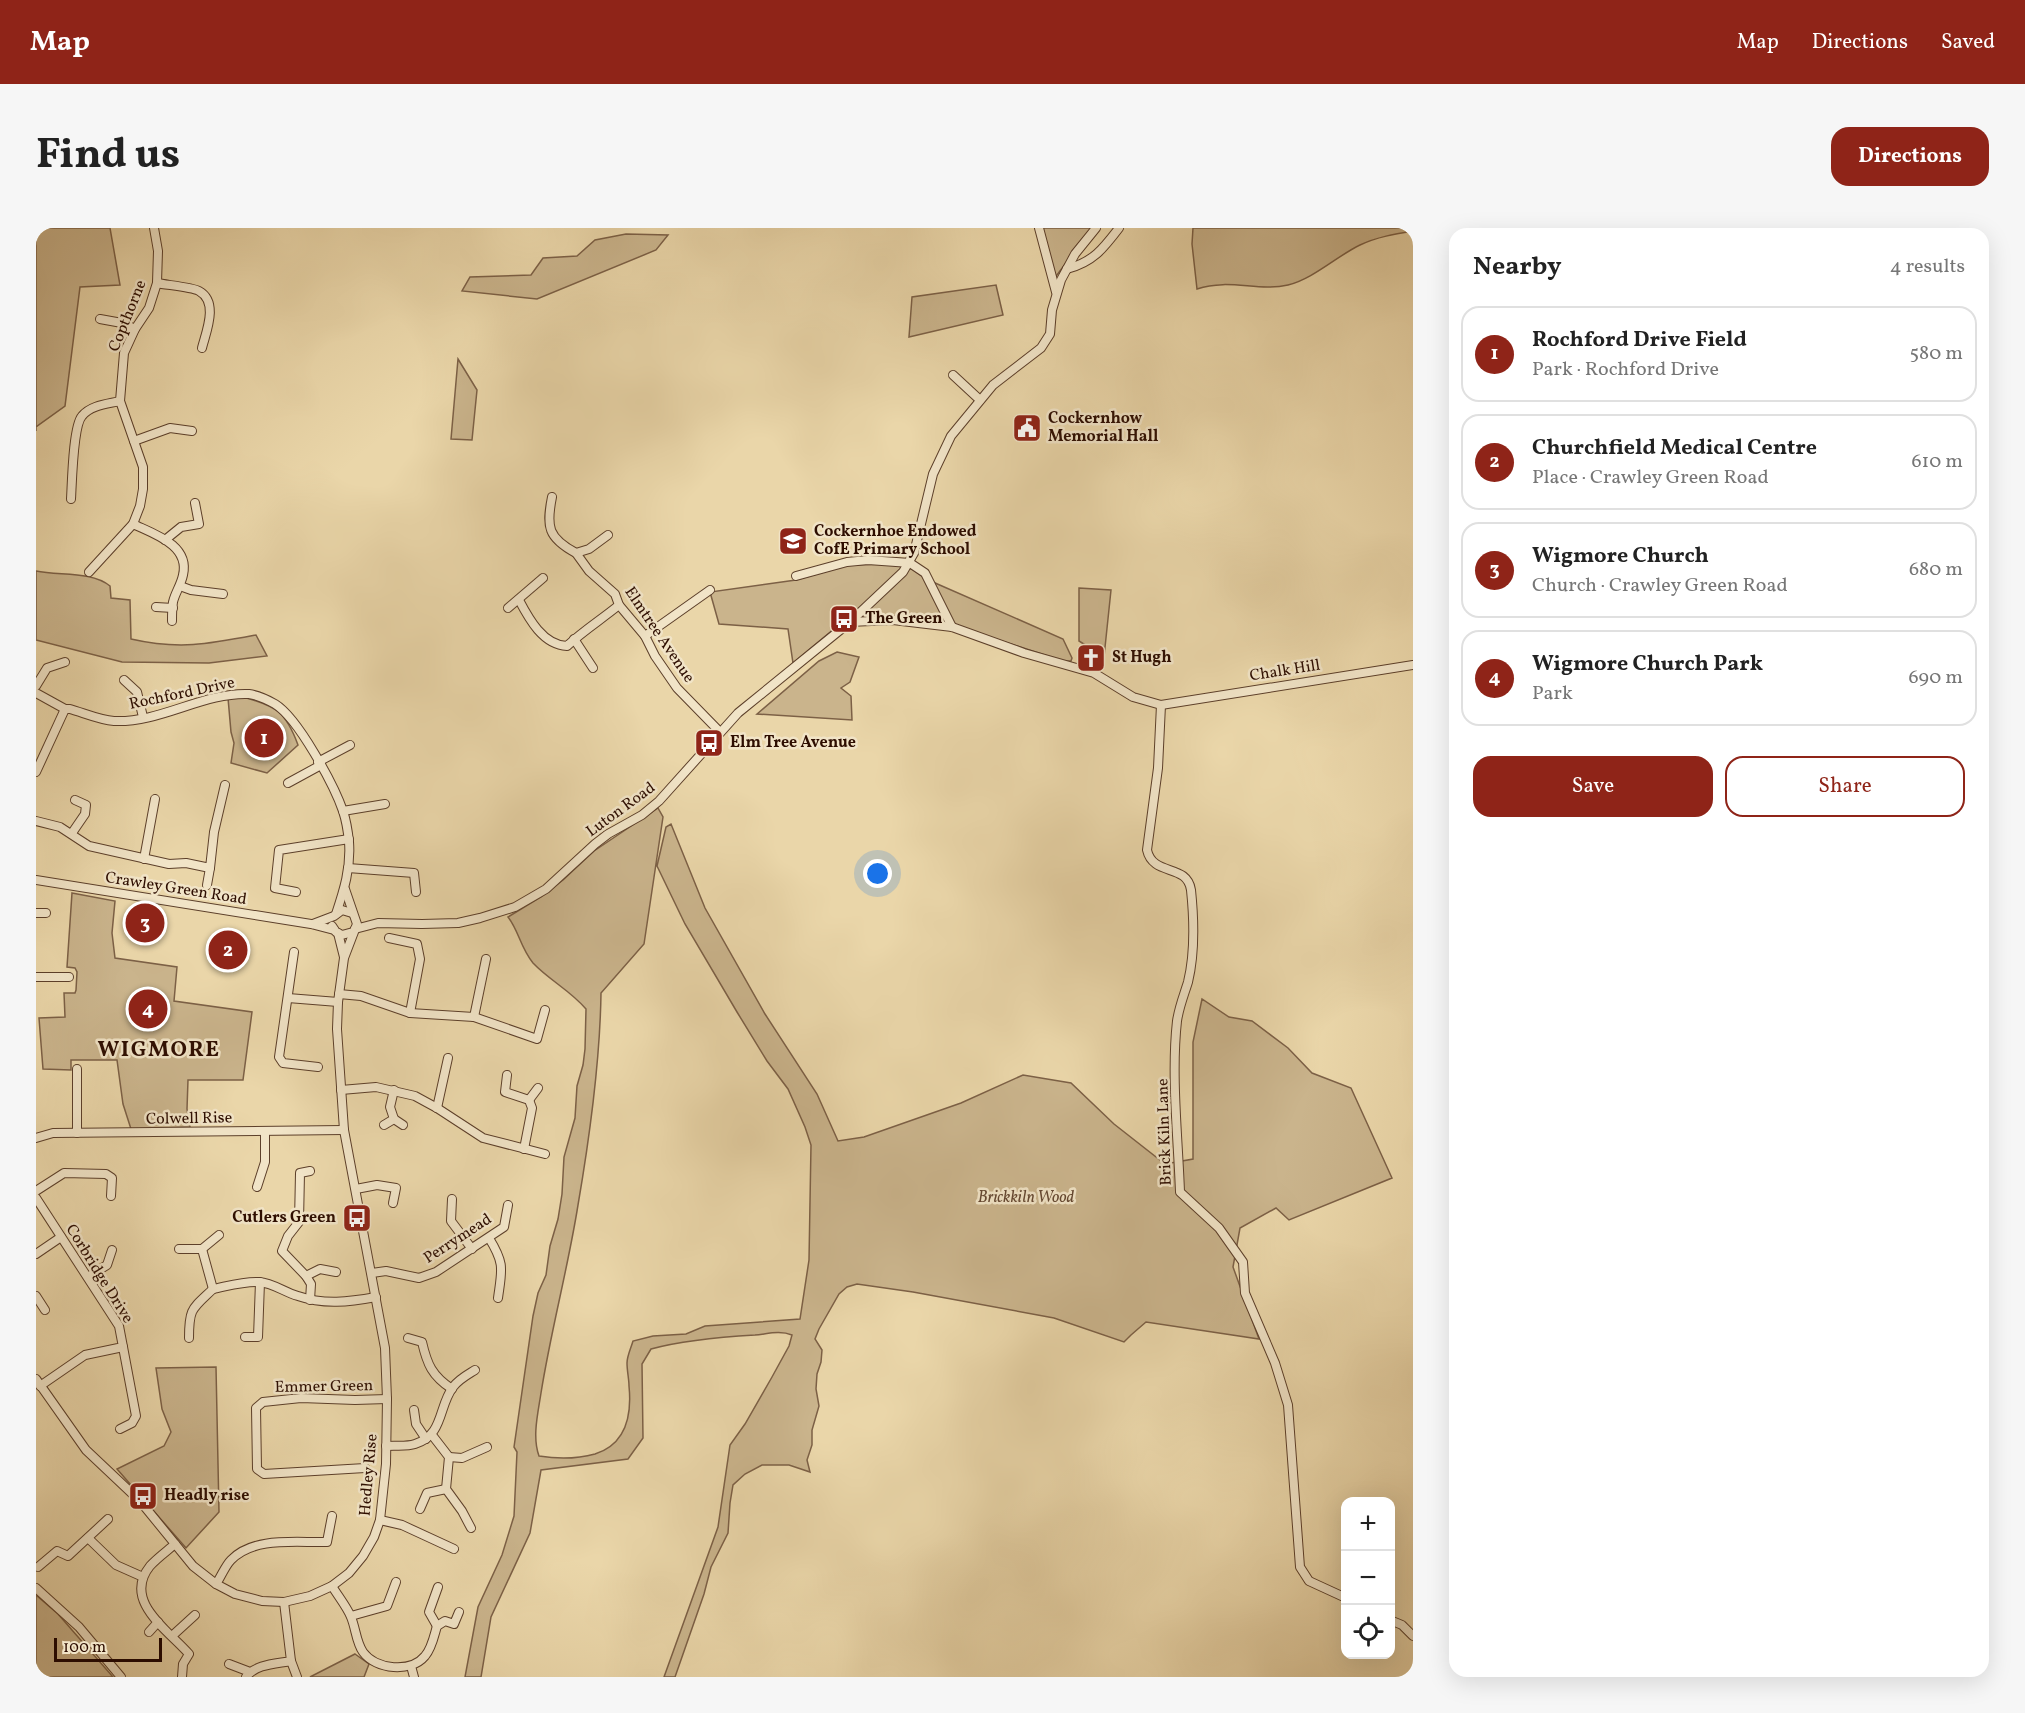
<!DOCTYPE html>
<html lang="en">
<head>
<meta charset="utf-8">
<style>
  :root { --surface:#fff; --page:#f6f6f6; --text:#222; --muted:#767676; --line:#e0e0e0; --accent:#8f2418 }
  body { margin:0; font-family:Vollkorn,serif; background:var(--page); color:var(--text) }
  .controls { position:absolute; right:18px; bottom:18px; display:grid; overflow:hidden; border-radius:12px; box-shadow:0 6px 24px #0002 }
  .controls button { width:54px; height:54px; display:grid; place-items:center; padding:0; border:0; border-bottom:2px solid var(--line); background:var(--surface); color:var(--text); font:30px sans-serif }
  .scale { position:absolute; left:18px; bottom:15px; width:108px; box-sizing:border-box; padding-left:6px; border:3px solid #2d0d00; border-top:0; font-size:16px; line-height:21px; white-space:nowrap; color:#2d0d00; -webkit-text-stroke:4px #f1e4c7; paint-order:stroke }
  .you { position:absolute; left:842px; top:646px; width:21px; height:21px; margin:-15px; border:4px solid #fff; border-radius:50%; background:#1a73e8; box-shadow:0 0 0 9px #1a73e833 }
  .badge { display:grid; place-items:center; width:39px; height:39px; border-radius:50%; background:var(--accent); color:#fff; font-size:20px; font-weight:700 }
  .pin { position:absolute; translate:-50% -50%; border:3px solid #fff; box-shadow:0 2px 6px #0006 }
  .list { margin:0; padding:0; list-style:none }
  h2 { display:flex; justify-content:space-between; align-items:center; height:78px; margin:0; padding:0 24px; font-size:26px }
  h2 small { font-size:20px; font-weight:400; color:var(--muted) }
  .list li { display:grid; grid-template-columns:39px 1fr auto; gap:18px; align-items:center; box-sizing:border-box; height:96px; margin:0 12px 12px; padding:0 12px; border:2px solid var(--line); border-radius:18px }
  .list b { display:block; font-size:22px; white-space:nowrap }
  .list p { margin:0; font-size:20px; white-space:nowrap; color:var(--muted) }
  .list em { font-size:20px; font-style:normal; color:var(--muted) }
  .actions { display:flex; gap:12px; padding:18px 24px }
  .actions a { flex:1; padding:14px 0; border:2px solid var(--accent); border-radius:18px; text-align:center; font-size:21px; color:var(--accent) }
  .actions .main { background:var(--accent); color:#fff }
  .icon { flex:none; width:33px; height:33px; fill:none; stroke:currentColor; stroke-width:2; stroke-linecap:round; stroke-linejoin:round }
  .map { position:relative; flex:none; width:1377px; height:1449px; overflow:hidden; border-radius:18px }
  header { display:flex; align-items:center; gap:36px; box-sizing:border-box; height:84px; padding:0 30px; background:var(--accent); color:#fff }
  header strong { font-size:28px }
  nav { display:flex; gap:33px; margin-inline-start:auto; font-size:21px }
  .intro { display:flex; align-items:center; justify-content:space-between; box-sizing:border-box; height:144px; padding:0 36px }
  h1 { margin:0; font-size:42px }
  .button { padding:15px 27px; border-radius:18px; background:var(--accent); color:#fff; font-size:21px; font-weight:700 }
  main { display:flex; gap:36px; padding:0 36px }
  aside { flex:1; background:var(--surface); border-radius:18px; box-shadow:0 6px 24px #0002 }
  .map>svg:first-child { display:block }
  .green { fill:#cab48c; stroke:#7c6046; stroke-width:1.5 }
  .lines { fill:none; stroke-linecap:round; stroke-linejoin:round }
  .minor-casing { stroke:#5c3f2a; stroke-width:10 }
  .minor { stroke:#f1e4c7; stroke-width:8 }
  .labels { text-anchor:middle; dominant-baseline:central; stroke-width:5; stroke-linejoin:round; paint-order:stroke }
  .street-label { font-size:16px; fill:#2d0d00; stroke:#f1e4c7 }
  .poi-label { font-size:16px; font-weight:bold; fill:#2d0d00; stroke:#f1e4c7; text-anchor:start }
  .park-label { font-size:16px; font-style:italic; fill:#644731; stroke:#f1e4c7 }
  .district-label { font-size:22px; font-weight:bold; letter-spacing:1.5px; fill:#2d0d00; stroke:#f1e4c7 }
</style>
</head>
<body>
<header>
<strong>Map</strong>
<nav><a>Map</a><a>Directions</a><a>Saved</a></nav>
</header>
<div class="intro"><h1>Find us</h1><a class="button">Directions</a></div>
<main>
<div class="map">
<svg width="1377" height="1449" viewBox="0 0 1377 1449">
  <rect width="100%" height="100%" fill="#ead6a9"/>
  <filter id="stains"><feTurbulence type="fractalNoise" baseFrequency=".00333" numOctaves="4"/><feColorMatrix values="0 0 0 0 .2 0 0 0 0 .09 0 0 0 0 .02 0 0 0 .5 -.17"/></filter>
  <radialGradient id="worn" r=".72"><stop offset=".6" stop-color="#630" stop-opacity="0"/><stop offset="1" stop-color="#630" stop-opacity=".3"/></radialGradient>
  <!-- green -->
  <g class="green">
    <path d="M0,0H74L84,57L44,59L29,178L0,199V203Z"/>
    <path d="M1006,0H1056L1018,51Z"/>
    <path d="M1157,0H1377V3C1359,6 1341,9 1324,17C1301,28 1277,51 1252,57C1221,64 1194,50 1161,61L1156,16Z"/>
    <path d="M590,6L632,7L620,22L501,71L426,63L434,49L495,47L507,30L541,28L559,12Z"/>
    <path d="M960,57L967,87L873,109L876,69Z"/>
    <path d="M422,131L441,162L436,212L415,211Z"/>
    <path d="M852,336L876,341L890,351L1027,411L1036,430L1035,433H1027L926,400L851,389H830L804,396L757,435L752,401L683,396L674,364L760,352L812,337Z"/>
    <path d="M0,343C24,348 55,343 74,358L75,370L94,372L95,411C143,422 173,416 220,407L231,428L173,435L86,434L0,412Z"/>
    <path d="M1043,360L1075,362L1068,429L1043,413Z"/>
    <path d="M801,424L823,429L814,454L805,460L815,468L816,492L721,486L783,433Z"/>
    <path d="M207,469C240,478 250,484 262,517L231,545L195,535L198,515L195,504L192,470Z"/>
    <path d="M622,580L627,589L608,716L565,765C564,836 554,907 542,977C532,1040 515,1102 505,1165C502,1185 496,1209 503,1228C521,1231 541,1231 559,1226C590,1216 596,1188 593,1158C593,1151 591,1143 591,1135C591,1128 595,1120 597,1113L617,1108L650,1106L669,1098L764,1091L773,1032L775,917L769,899L752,861L731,833L701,784L649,696L621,638L630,599L635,596L669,680L729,786L781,866L802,913L828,909L925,875L987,847L1035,855L1078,896L1129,936L1157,931V814L1166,771L1193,789L1216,793L1252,820L1276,845L1315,860L1356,950L1253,992L1240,980L1204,1000L1197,1039L1223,1111L1110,1094L1095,1107L1088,1114L1018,1090L877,1064L821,1056L811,1059L803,1066L783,1101L779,1111L786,1122L785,1134L781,1146L780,1161L783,1178L776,1202V1217L771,1232L774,1244L753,1237H726L709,1246L697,1257L694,1275L692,1305L675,1339L668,1366L639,1449H628L682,1299L694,1217L709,1196L736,1149L753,1118L756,1107C744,1102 731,1106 719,1107C684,1109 648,1112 615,1121L606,1136L607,1210L592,1231L505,1242L494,1305L455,1389L445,1449H429L442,1379L466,1327L478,1288L481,1224L478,1219L497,1088L502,1065L510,1047L514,1018L522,991L526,966L528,929L539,890L541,858L547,837L549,821L550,781C535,763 513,752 497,735C484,719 483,703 472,689L505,669L527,652L558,623Z"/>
    <path d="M36,665L79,673L76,705L79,730L141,739L138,773L216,784L207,852H152L151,881L154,899L95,901L87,876L81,832H35V842L7,841L3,790L29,789L28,765H39L40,762L41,744L39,740L31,739Z"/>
    <path d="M180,1139L183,1284L150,1320L81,1241L128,1218L135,1204L126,1181L120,1140Z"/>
    <path d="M0,1367L22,1386L77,1449H0Z"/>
    <path d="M319,1426L333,1436L328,1449H274Z"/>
  </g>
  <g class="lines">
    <!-- minor casing -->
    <g class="minor-casing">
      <g id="minor">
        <path d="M1003,0L1020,64"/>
        <path d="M1031,41C1057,34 1067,21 1083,0"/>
        <path d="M121,55C130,57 156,59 163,63C183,74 170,104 166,120"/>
        <path d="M64,91L86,95L99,101"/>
        <path d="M917,147L944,172"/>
        <path d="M98,213L134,200L156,203"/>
        <path d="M516,269C510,299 512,310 540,325L553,321L572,307"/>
        <path d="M35,271C36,255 37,198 46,188C55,177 72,176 84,173"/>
        <path d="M97,296C118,306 154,317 147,347C145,357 139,365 137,374C136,380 136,387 136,393"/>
        <path d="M129,312L145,299L163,296L159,275"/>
        <path d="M540,325L553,343L579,366L583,377L609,408L619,428L641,460L684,504"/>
        <path d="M53,344L97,296L104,278L107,261V239L84,173L88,125L99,101L113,80L121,55L122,23L118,0"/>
        <path d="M760,348L811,334L832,332L874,335L889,345L916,399"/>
        <path d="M144,358L155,362L187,366"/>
        <path d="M483,372C493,391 507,417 531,418C548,402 566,391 583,377"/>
        <path d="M120,379L137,380"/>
        <path d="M472,380L507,350"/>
        <path d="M814,394L857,392L916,399L988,425L1058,445L1097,469L1125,477L1377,437"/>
        <path d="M609,408L674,362"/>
        <path d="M538,411L557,440"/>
        <path d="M88,452L101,464L107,489"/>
        <path d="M0,458L11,440L29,434"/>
        <path d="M0,465L29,481"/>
        <path d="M1125,477L1122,540L1111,622C1117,649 1151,635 1155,662C1158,691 1159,725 1152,754C1148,767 1143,779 1141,793C1135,847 1142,909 1144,964L1183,1000L1207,1034L1209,1065L1239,1135L1252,1177L1264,1339L1273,1353L1310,1370"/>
        <path d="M29,481H34C48,485 64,492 78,493C125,495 167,464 213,466C220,467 232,472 239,476C262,490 298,557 307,583C310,592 312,604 313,614C315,640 308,662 300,686"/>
        <path d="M282,534L314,517"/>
        <path d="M0,544L29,481"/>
        <path d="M252,555L285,537"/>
        <path d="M307,583L349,576"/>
        <path d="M0,593L24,599L53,618L133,636L150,635L174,640L178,604L189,557"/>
        <path d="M36,605L49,586L50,577L39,572"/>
        <path d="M108,631L119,571"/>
        <path d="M312,640L378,645L380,664"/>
        <path d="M0,652L275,696L298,702"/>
        <path d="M171,657L174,640"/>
        <path d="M260,664L239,660L243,622L313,611"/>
        <path d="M0,685H10"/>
        <path d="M277,696L298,688L306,682L316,685"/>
        <path d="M296,698L300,704L306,707L317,704"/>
        <path d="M319,701L342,695L386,696L422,695L444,690L479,679L510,661L559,616L572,606L606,587L623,573L702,485L814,394L867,344L878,325L897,246L915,208L957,157L1005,120L1014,106L1016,82L1025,52L1039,26L1060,0"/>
        <path d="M302,705L308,729"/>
        <path d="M353,710L381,716L384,731L374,785"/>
        <path d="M258,724L243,829L247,835L282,839"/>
        <path d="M0,749H33"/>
        <path d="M303,766L325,768L374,785L438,789L501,811L509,782"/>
        <path d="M252,770L302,774"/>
        <path d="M438,789L450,731"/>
        <path d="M471,847L469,864L493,872L496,880L488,921"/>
        <path d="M305,862L340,859L379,868L401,880L447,910L509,926"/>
        <path d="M493,872L502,860"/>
        <path d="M401,880L412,830"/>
        <path d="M358,891L367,897"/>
        <path d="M348,897L358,891L354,879L358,862"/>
        <path d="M41,905V841"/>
        <path d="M0,910L17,905L308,902"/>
        <path d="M274,943L264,945L263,994L252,1008L246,1023L270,1048L275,1056L274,1072"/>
        <path d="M221,959L229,934V904"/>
        <path d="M320,961L341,957L360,960L357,975"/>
        <path d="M0,963L28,945L70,946L76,950L75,968"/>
        <path d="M0,970L83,1098L87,1119L49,1127L4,1158"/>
        <path d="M416,971L415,993L436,1021"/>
        <path d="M453,1010C469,1036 466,1041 462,1070"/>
        <path d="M143,1021H166L177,1061"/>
        <path d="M166,1021L183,1007"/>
        <path d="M0,1026L25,1009"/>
        <path d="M336,1045L350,1043L383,1050L400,1044L468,999L472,977"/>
        <path d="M270,1048L284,1041L300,1044"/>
        <path d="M52,1049L71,1037L76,1022"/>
        <path d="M177,1061C192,1058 208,1053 223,1054C237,1055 248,1064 262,1068C288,1077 313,1074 340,1069"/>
        <path d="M0,1068L9,1082"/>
        <path d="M209,1109H222L224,1054"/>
        <path d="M153,1110C153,1080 156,1081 177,1061"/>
        <path d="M372,1110L386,1114C391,1136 396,1148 416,1161"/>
        <path d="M0,1151L50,1222L104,1273L157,1338L180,1356L199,1366L226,1373L248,1374L274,1368L296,1358L313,1345L327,1328L338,1309L344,1292L350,1236L351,1171L349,1120L308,902L301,801L302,774L308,730L321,696L309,661"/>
        <path d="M378,1182L380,1196L390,1211"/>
        <path d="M84,1201L96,1195L100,1188L87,1119"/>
        <path d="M396,1207L413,1229L410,1261L426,1283L435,1300"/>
        <path d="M350,1218C359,1217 370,1219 379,1216C408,1207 402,1179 417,1159C423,1151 431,1147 439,1142"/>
        <path d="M413,1229L426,1230L451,1219"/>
        <path d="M329,1240L228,1246L221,1241L220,1180L227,1174L265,1170L319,1172L351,1171"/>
        <path d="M384,1281L391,1265L410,1261"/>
        <path d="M344,1292L366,1297L418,1321"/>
        <path d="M52,1310L80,1337L107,1349"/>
        <path d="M139,1316C131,1323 121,1330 114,1338C86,1373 132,1402 153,1426L147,1436L146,1449"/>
        <path d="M2,1339L21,1323L32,1328L72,1291"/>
        <path d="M180,1356C185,1349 189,1338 195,1332C218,1308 261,1315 291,1314L296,1288"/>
        <path d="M296,1358C302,1368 311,1379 315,1389C320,1401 320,1414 327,1424C340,1442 375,1445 389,1428C396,1420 398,1408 401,1398L409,1393L418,1396L423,1384"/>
        <path d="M0,1360L43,1399L85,1449"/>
        <path d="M315,1388L351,1378L360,1354"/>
        <path d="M1354,1392L1366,1397L1377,1408"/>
        <path d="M401,1398L393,1384L402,1359"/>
        <path d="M113,1404L122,1394"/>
        <path d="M136,1408L159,1387"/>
        <path d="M255,1433L261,1449"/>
        <path d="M193,1436L214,1444"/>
        <path d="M375,1438L378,1449"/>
        <path d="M210,1449C220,1436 239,1436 255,1433L248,1374"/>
      </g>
    </g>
    <!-- minor -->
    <use href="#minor" class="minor"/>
  </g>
  <!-- icons -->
  <defs>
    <g id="civic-square" transform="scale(1.5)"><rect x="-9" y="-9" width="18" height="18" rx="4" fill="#8f2418" stroke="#f1e4c7"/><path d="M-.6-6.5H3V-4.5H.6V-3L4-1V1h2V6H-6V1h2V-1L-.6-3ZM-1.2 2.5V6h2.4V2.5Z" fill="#fff"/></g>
    <g id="school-square" transform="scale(1.5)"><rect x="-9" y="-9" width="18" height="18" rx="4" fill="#8f2418" stroke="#f1e4c7"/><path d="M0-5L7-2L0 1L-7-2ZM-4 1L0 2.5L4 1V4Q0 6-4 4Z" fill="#fff"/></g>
    <g id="bus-square" transform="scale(1.5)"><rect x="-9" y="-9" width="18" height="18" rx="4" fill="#8f2418" stroke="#f1e4c7"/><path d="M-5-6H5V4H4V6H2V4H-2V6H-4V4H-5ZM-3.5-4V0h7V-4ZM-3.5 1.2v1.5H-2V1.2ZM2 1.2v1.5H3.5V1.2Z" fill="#fff"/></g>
    <g id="church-square" transform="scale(1.5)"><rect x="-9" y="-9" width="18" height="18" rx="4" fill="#8f2418" stroke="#f1e4c7"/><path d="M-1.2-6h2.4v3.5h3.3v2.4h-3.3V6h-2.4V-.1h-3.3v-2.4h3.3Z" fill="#fff"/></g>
  </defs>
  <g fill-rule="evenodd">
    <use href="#civic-square" x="991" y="200"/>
    <use href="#school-square" x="757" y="313"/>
    <use href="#bus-square" x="808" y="391"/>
    <use href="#church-square" x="1055" y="430"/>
    <use href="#bus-square" x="673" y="515"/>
    <use href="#bus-square" x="321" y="990"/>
    <use href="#bus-square" x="107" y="1268"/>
  </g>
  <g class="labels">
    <!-- street labels -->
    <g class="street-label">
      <text transform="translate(92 88) rotate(-68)">Copthorne</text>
      <text transform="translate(623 407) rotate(56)">Elmtree Avenue</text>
      <text transform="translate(1249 443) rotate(-9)">Chalk Hill</text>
      <text transform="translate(146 466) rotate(-12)">Rochford Drive</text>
      <text transform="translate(585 582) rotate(-36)">Luton Road</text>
      <text transform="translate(140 661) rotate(9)">Crawley Green Road</text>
      <text transform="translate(153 891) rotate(-1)">Colwell Rise</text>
      <text transform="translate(1129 904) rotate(-92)">Brick Kiln Lane</text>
      <text transform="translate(422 1011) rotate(-33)">Perrymead</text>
      <text transform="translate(63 1046) rotate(58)">Corbridge Drive</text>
      <text transform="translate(288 1159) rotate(-1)">Emmer Green</text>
      <text transform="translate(333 1247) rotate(-85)">Hedley Rise</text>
    </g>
    <!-- poi labels -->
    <g class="poi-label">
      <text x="1012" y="191">Cockernhow<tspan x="1012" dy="18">Memorial Hall</tspan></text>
      <text x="778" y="304">Cockernhoe Endowed<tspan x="778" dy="18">CofE Primary School</tspan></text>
      <text x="829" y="391">The Green</text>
      <text x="1076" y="430">St Hugh</text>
      <text x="694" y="515">Elm Tree Avenue</text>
      <text x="300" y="990" text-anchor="end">Cutlers Green</text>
      <text x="128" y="1268">Headly rise</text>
    </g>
    <!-- park labels -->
    <g class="park-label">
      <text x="990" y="970">Brickkiln Wood</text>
    </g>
    <!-- district labels -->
    <g class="district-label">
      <text x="123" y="822">WIGMORE</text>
    </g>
  </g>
  <rect width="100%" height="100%" filter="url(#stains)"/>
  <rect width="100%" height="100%" fill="url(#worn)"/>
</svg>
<div class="controls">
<button>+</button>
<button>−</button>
<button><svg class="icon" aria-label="locate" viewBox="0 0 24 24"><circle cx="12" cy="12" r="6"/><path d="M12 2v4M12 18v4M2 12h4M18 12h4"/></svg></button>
</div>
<div class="scale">100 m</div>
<div class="you"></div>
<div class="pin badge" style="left:228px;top:510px">1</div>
<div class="pin badge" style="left:192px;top:722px">2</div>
<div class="pin badge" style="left:109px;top:695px">3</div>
<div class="pin badge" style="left:112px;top:781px">4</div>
</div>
<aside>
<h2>Nearby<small>4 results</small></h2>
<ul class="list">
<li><span class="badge">1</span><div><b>Rochford Drive Field</b><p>Park · Rochford Drive</p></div><em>580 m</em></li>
<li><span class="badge">2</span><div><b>Churchfield Medical Centre</b><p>Place · Crawley Green Road</p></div><em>610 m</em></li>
<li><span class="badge">3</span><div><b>Wigmore Church</b><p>Church · Crawley Green Road</p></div><em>680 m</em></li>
<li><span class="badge">4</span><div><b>Wigmore Church Park</b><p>Park</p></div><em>690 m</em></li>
</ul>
<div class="actions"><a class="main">Save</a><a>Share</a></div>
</aside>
</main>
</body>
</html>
